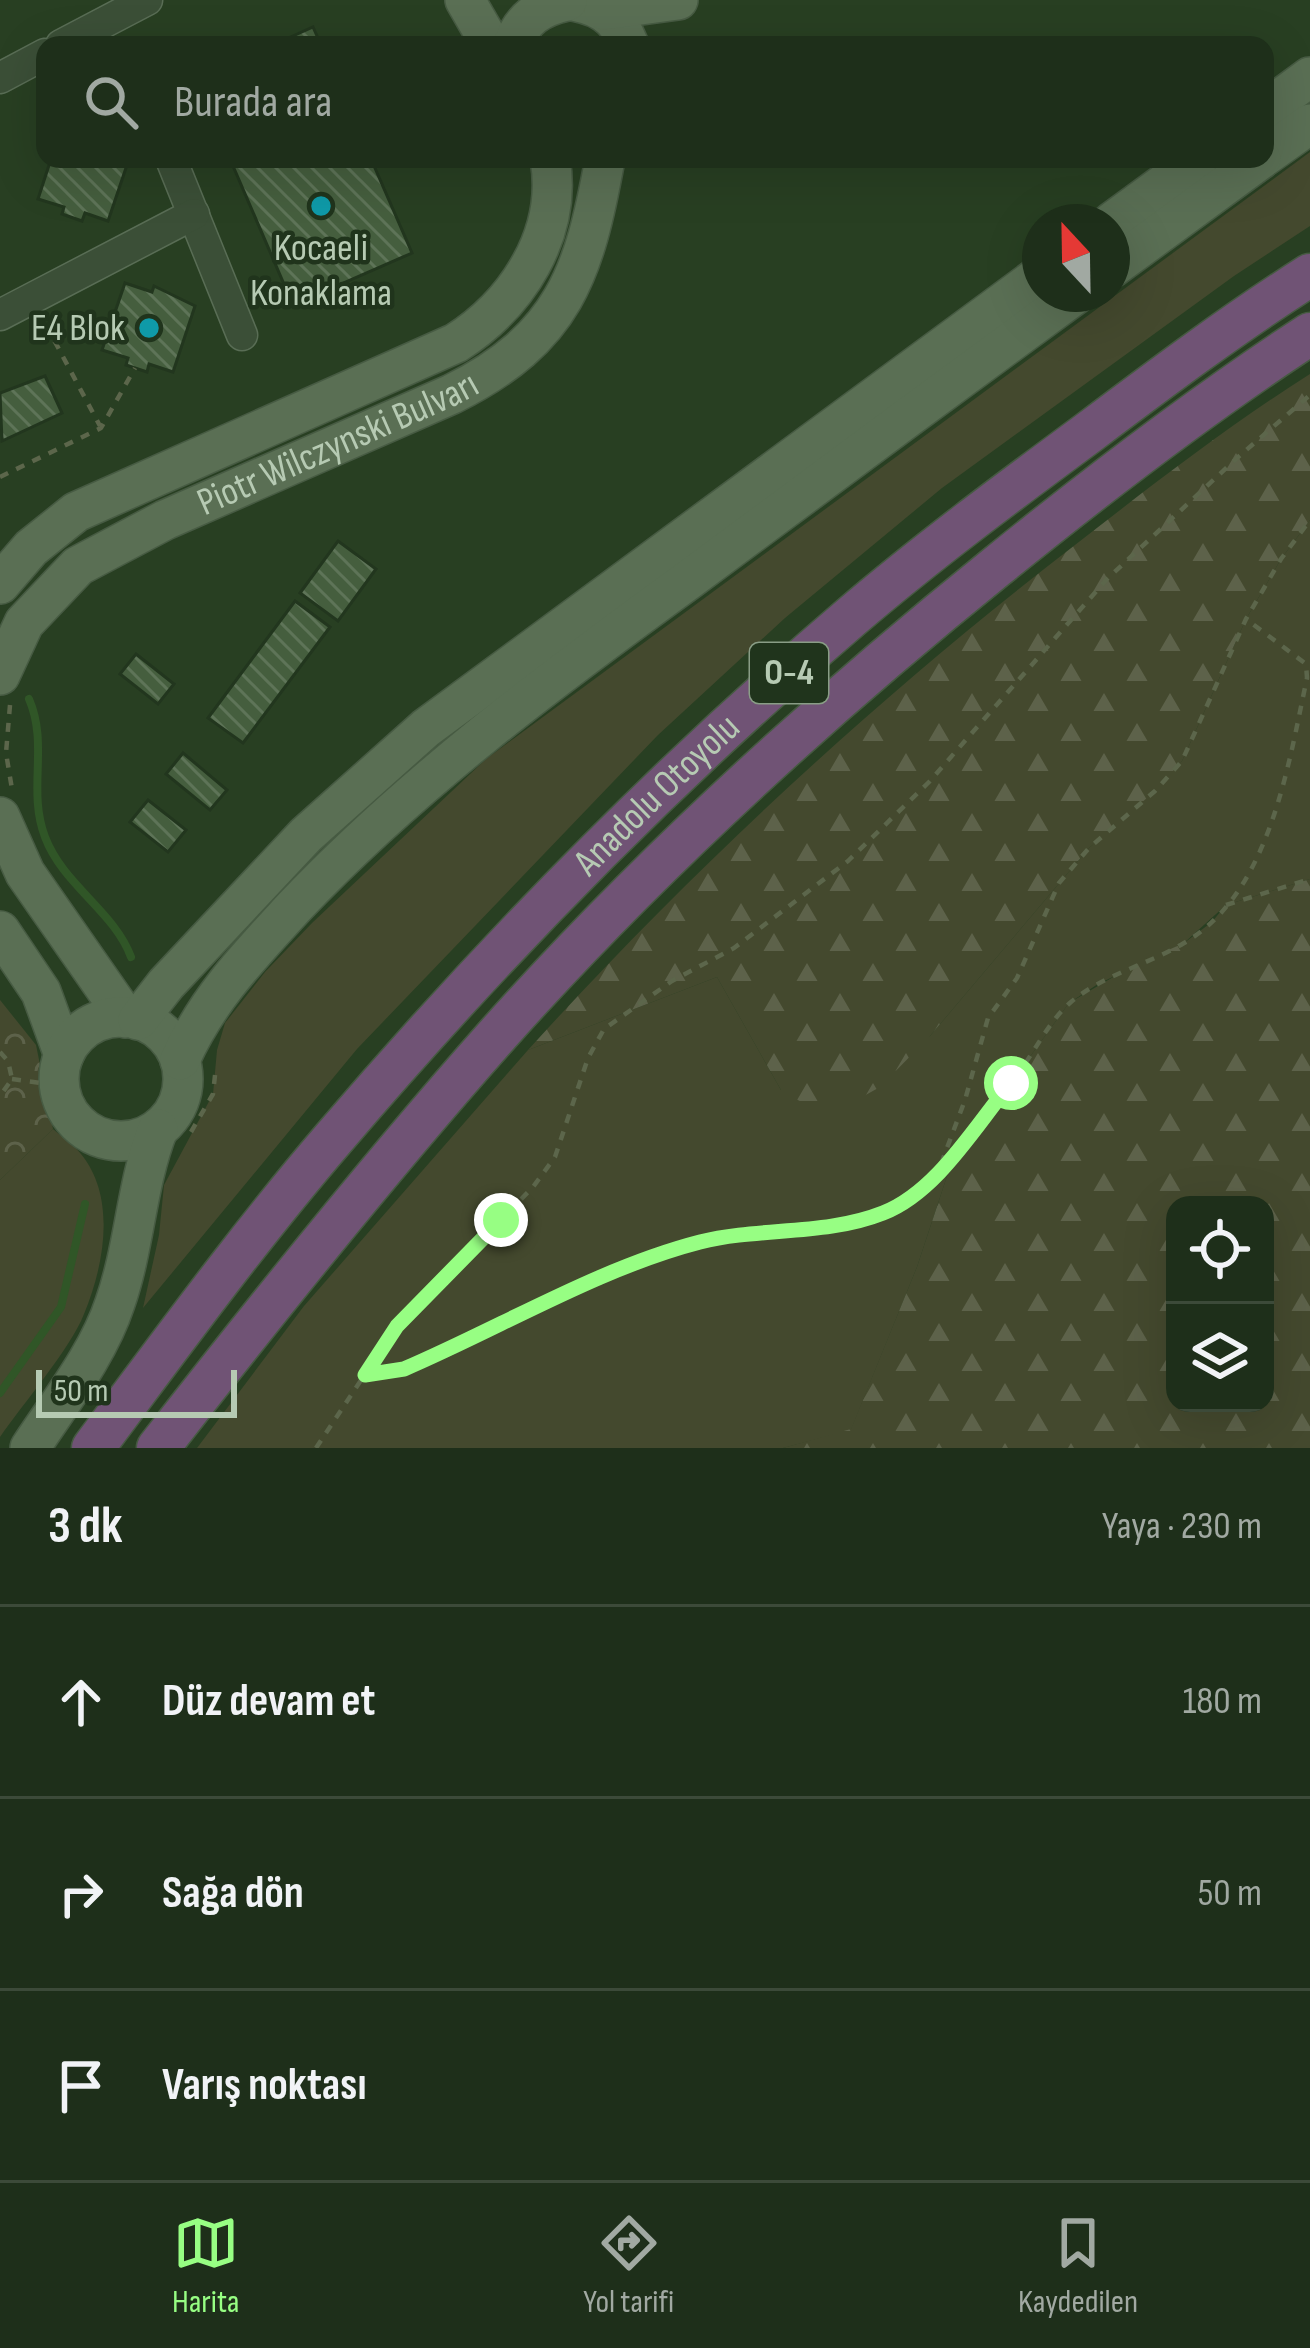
<!DOCTYPE html>
<html lang="tr">
<head>
<meta charset="utf-8">
<style>
  :root { --surface:#1e2f1a; --page:#2b3b27; --text:#f1f3f6; --muted:#a1a9a2; --line:#3c4a39; --accent:#97fe83 }
  body { margin:0; font-family:"Sofia Sans Condensed",sans-serif; background:var(--page); color:var(--text) }
  .controls { position:absolute; right:36px; bottom:36px; display:grid; overflow:hidden; border-radius:24px; box-shadow:0 12px 48px #0002 }
  .controls button { width:108px; height:108px; display:grid; place-items:center; padding:0; border:0; border-bottom:3px solid var(--line); background:var(--surface); color:var(--text); font:60px sans-serif }
  .compass { position:absolute; left:1022px; top:204px; width:108px; height:108px; border-radius:50%; background:var(--surface); box-shadow:0 12px 48px #0002; rotate:338deg }
  .scale { position:absolute; left:36px; bottom:30px; width:201px; box-sizing:border-box; padding-left:12px; border:6px solid #b6cab3; border-top:0; font-size:33px; line-height:42px; white-space:nowrap; color:#b6cab3; -webkit-text-stroke:9px #20341c; paint-order:stroke }
  .stop { position:absolute; width:36px; height:36px; margin:-27px; border:9px solid #97fe83; border-radius:50%; background:#fff }
  .stop.end { background:#97fe83; border-color:#fff; box-shadow:0 3px 12px #0008 }
  .list { margin:0; padding:0; list-style:none }
  h2 { display:flex; justify-content:space-between; align-items:center; height:156px; margin:0; padding:0 48px; font-size:51px }
  h2 small { font-size:39px; font-weight:400; color:var(--muted) }
  .list li { display:grid; grid-template-columns:78px 1fr auto; gap:36px; align-items:center; box-sizing:border-box; height:192px; padding:0 48px; border-top:3px solid var(--line) }
  .list b { display:block; font-size:45px; white-space:nowrap }
  .list em { font-size:39px; font-style:normal; color:var(--muted) }
  .icon { flex:none; width:66px; height:66px; fill:none; stroke:currentColor; stroke-width:2; stroke-linecap:round; stroke-linejoin:round }
  .map { position:relative; flex:none; width:1310px; height:1448px; overflow:hidden }
  .search { position:absolute; background:var(--surface); box-shadow:0 12px 48px #0002; left:36px; right:36px; top:36px; height:132px; display:flex; align-items:center; gap:30px; box-sizing:border-box; padding:0 42px; border-radius:24px; color:var(--muted); font-size:45px }
  .sheet { height:732px; background:var(--surface) }
  nav { display:flex; justify-content:space-around; align-items:center; box-sizing:border-box; height:168px; border-top:3px solid var(--line); background:var(--surface); font-size:33px; color:var(--muted) }
  nav a { display:grid; justify-items:center; gap:6px }
  nav .on { color:var(--accent) }
  .map>svg:first-child { display:block }
  .grass { fill:#44492e }
  .forest { fill:url(#forest-firs); fill-rule:evenodd }
  .park { fill:url(#park-crowns) }
  .lines { fill:none; stroke-linecap:round; stroke-linejoin:round }
  .stream { stroke:#305627; stroke-width:8 }
  .building { fill:url(#building-back-hatch); stroke:#22361e; stroke-width:3 }
  .minor-casing { stroke:#596d55; stroke-width:33 }
  .major-casing { stroke:#475b43; stroke-width:42 }
  .highway-casing { stroke:#465a42; stroke-width:45 }
  .path { stroke:#5c664b; stroke-width:4.5; stroke-dasharray:9 9; stroke-linecap:butt }
  .minor { stroke:#3b4f37; stroke-width:30 }
  .major { stroke:#5a6f54; stroke-width:39 }
  .highway { stroke:#705375; stroke-width:42 }
  .route { stroke:#97fe83; stroke-width:15 }
  .culture-dot { fill:#0f9aa8; stroke:#20341c; stroke-width:4.5 }
  .labels { text-anchor:middle; dominant-baseline:central; stroke-width:9; stroke-linejoin:round; paint-order:stroke }
  .shield { fill:#20341c; stroke:#899d86; stroke-width:3 }
  .shield-label { font-size:36px; font-weight:bold; fill:#b6cab3 }
  .poi-label { font-size:39px; fill:#b6cab3; stroke:#20341c }
  .street-label { font-size:39px; fill:#b6cab3; stroke:#20341c }
</style>
</head>
<body>
<div class="map">
<svg width="1310" height="1448" viewBox="0 0 1310 1448">
  <defs>
    <pattern id="forest-firs" width="22" height="20" patternUnits="userSpaceOnUse" patternTransform="scale(3)"><rect width="22" height="20" fill="#44492e"/><path d="M5 1l3.5 6h-7zM16 11l3.5 6h-7z" fill="#5d624a"/></pattern>
    <pattern id="park-crowns" width="20" height="18" patternUnits="userSpaceOnUse" patternTransform="scale(3)"><rect width="20" height="18" fill="#44492e"/><path d="M2 6a3 3 0 1 1 6 0M12 15a3 3 0 1 1 6 0" fill="none" stroke="#5d624a"/></pattern>
    <pattern id="building-back-hatch" width="6" height="6" patternUnits="userSpaceOnUse" patternTransform="scale(3)"><rect width="6" height="6" fill="#455e3e"/><path d="M-1 5l2 2M0 0l6 6M5-1l2 2" fill="none" stroke="#5e7458"/></pattern>
  </defs>
  <rect width="100%" height="100%" fill="#283f22"/>
  <!-- grass -->
  <g class="grass">
    <path d="M1310,152V226L1234,276L942,488L785,618L658,735L357,1049L143,1308L159,1235L164,1185L213,1094L217,1050L225,1023L265,972L312,923L486,759Z"/>
    <path d="M1310,520V879L1226,905L1184,943L1098,984L1069,1003L1011,1083L956,1149L917,1267L851,1430L783,1448H197L304,1306L528,1050L717,977L781,1090L930,1036L1089,848L1182,761L1246,619L1281,559Z"/>
    <path d="M53,1129C62,1137 74,1145 81,1154C117,1198 104,1266 84,1314C71,1348 22,1405 0,1437V1180Z"/>
  </g>
  <!-- forest -->
  <g class="forest">
    <path d="M1310,374V520L1281,559L1246,619L1182,761L1155,791L1089,848L930,1036L880,1087L853,1102L803,1103L781,1090L717,977L528,1050C695,866 878,697 1075,545C1151,486 1228,426 1310,374Z"/>
    <path d="M1310,879V1448H783L851,1429L917,1267L956,1149L1011,1083L1069,1003L1132,966L1184,943L1212,922L1226,905ZM1175,1205H1265V1403H1175Z"/>
  </g>
  <!-- park -->
  <path class="park" d="M0,1000L36,1045L53,1129L0,1180Z"/>
  <g class="lines">
    <!-- stream -->
    <g class="stream">
      <path d="M29,699C49,745 27,790 45,837C63,885 114,911 131,957"/>
      <path d="M0,1393L61,1307L85,1204"/>
    </g>
  </g>
  <!-- building -->
  <g class="building">
    <path d="M313,27L321,45H273Z"/>
    <path d="M51,159H129L108,221L85,213L82,221L62,214L64,207L38,199Z"/>
    <path d="M230,159H371L412,253L293,305Z"/>
    <path d="M125,283L152,292L154,286L195,306L173,372L149,364L147,372L126,365L128,358L102,350Z"/>
    <path d="M45,376L62,413L2,441L0,393Z"/>
    <path d="M338,541L376,569L338,621L300,593Z"/>
    <path d="M295,601L330,627L243,743L208,718Z"/>
    <path d="M136,654L174,684L158,704L120,674Z"/>
    <path d="M183,753L227,790L210,810L166,774Z"/>
    <path d="M148,800L186,830L168,852L130,822Z"/>
  </g>
  <g class="lines">
    <!-- minor casing -->
    <g class="minor-casing">
      <g id="minor">
        <path d="M61,45L147,0"/>
        <path d="M0,78L45,54"/>
        <path d="M171,159L242,335"/>
        <path d="M0,315L194,214"/>
      </g>
    </g>
    <!-- major casing -->
    <g class="major-casing">
      <g id="major">
        <path d="M465,0L491,45"/>
        <path d="M565,0C597,4 617,14 629,45"/>
        <path d="M604,10L678,0"/>
        <path d="M513,45C522,18 540,7 567,1"/>
        <path d="M1265,110L1310,77"/>
        <path d="M1265,156L1310,124"/>
        <path d="M1112,222L1198,159"/>
        <path d="M1112,268L1261,159"/>
        <path d="M0,584L31,548L76,512L456,343C517,304 563,234 550,159"/>
        <path id="s1" d="M0,675L24,623L78,566L165,520L452,394C564,338 584,274 605,159"/>
        <path d="M0,817L25,873L126,1018"/>
        <path d="M0,931L41,992L64,1055"/>
        <circle cx="121" cy="1079" r="62"/>
        <path d="M138,1020L166,984L306,835L426,728L1040,275"/>
        <path d="M180,1060C207,999 250,955 294,907C413,782 548,682 687,581C816,485 946,389 1076,294"/>
        <path d="M30,1448C60,1402 98,1355 115,1303C135,1246 136,1185 158,1129"/>
      </g>
    </g>
    <!-- highway casing -->
    <g class="highway-casing">
      <g id="highway">
        <path id="s2" d="M93,1448C171,1344 248,1238 333,1139C491,954 665,776 851,617C927,552 1008,492 1088,433C1161,378 1233,324 1310,275"/>
        <path d="M158,1448C268,1307 380,1167 499,1033C650,864 819,710 996,567C1097,485 1201,405 1310,334"/>
      </g>
    </g>
    <!-- path -->
    <g class="path">
      <path d="M46,325L100,426"/>
      <path d="M0,477L101,428L135,368"/>
      <path d="M10,705L6,753L12,789"/>
      <path d="M1226,905L1310,879"/>
      <path d="M0,1052L8,1061L12,1079L0,1096"/>
      <path d="M12,1079L48,1084"/>
      <path d="M191,1132L213,1094L216,1066"/>
      <path d="M941,1164L965,1100L988,1018L1017,978L1059,883L1089,848L1155,791L1182,761L1246,619L1281,559L1310,520"/>
      <path d="M365,1375L404,1369C514,1322 631,1249 750,1234C804,1228 872,1229 916,1193C951,1165 996,1105 1022,1068C1037,1047 1051,1019 1071,1002C1104,974 1148,965 1184,943C1270,893 1288,766 1307,678L1306,664L1246,619"/>
      <path d="M316,1448L397,1326L533,1187L555,1157L588,1058L604,1029L672,981L734,948L848,861L929,782L1107,579L1237,458L1310,395"/>
    </g>
    <!-- minor -->
    <use href="#minor" class="minor"/>
    <!-- major -->
    <use href="#major" class="major"/>
    <!-- highway -->
    <use href="#highway" class="highway"/>
  </g>
  <g class="lines">
    <!-- route -->
    <path class="route" d="M501,1220L397,1326L365,1375L404,1369C500,1328 599,1268 700,1242C759,1227 825,1236 883,1213C937,1192 975,1126 1011,1083"/>
  </g>
  <!-- markers -->
  <g class="culture-dot">
    <circle cx="321" cy="206" r="12"/>
    <circle cx="149" cy="328" r="12"/>
  </g>
  <g class="labels">
    <!-- shield labels -->
    <rect class="shield" x="750" y="643" width="78" height="60" rx="9"/>
    <g class="shield-label">
      <text x="789" y="673">O-4</text>
    </g>
    <!-- poi labels -->
    <g class="poi-label">
      <text x="321" y="248">Kocaeli<tspan x="321" dy="45">Konaklama</tspan></text>
      <text x="125" y="328" text-anchor="end">E4 Blok</text>
    </g>
    <!-- street labels -->
    <g class="street-label">
      <text stroke="none"><textPath href="#s1" startOffset="423">Piotr Wilczynski Bulvarı</textPath></text>
      <text stroke="none"><textPath href="#s2" startOffset="864">Anadolu Otoyolu</textPath></text>
    </g>
  </g>
</svg>
<div class="controls">
<button><svg class="icon" aria-label="locate" viewBox="0 0 24 24"><circle cx="12" cy="12" r="6"/><path d="M12 2v4M12 18v4M2 12h4M18 12h4"/></svg></button>
<button><svg class="icon" aria-label="layers" viewBox="0 0 24 24"><path d="M12 4l9 5-9 5-9-5zM3 14l9 5 9-5"/></svg></button>
</div>
<svg class="compass" viewBox="-18 -18 36 36"><path d="M0-13l5 13h-10z" fill="#e53935"/><path d="M0 13l5-13h-10z" fill="#a1a9a2"/></svg>
<div class="scale">50 m</div>
<div class="stop" style="left:1011px;top:1083px"></div>
<div class="stop end" style="left:501px;top:1220px"></div>
<div class="search"><svg class="icon" aria-label="search" viewBox="0 0 24 24"><circle cx="10" cy="10" r="6"/><path d="M15 15l6 6"/></svg>Burada ara</div>
</div>
<section class="sheet">
<h2>3 dk<small>Yaya · 230 m</small></h2>
<ul class="list">
<li><svg class="icon" aria-label="ahead" viewBox="0 0 24 24"><path d="M12 20V5M6 11l6-6 6 6"/></svg><div><b>Düz devam et</b></div><em>180 m</em></li>
<li><svg class="icon" aria-label="right" viewBox="0 0 24 24"><path d="M7 20v-9h11M14 6l5 5-5 5"/></svg><div><b>Sağa dön</b></div><em>50 m</em></li>
<li><svg class="icon" aria-label="arrive" viewBox="0 0 24 24"><path d="M6 21V4h12l-3 4 3 4H6"/></svg><div><b>Varış noktası</b></div></li>
</ul>
</section>
<nav>
<a class="on"><svg class="icon" aria-label="map" viewBox="0 0 24 24"><path d="M3 6l6-2 6 2 6-2v14l-6 2-6-2-6 2zM9 4v14M15 6v14"/></svg>Harita</a>
<a><svg class="icon" aria-label="directions" viewBox="0 0 24 24"><path d="M12 3l9 9-9 9-9-9zM9 14v-3h6M13 9l2 2-2 2"/></svg>Yol tarifi</a>
<a><svg class="icon" aria-label="saved" viewBox="0 0 24 24"><path d="M7 4h10v16l-5-4-5 4z"/></svg>Kaydedilen</a>
</nav>
</body>
</html>
